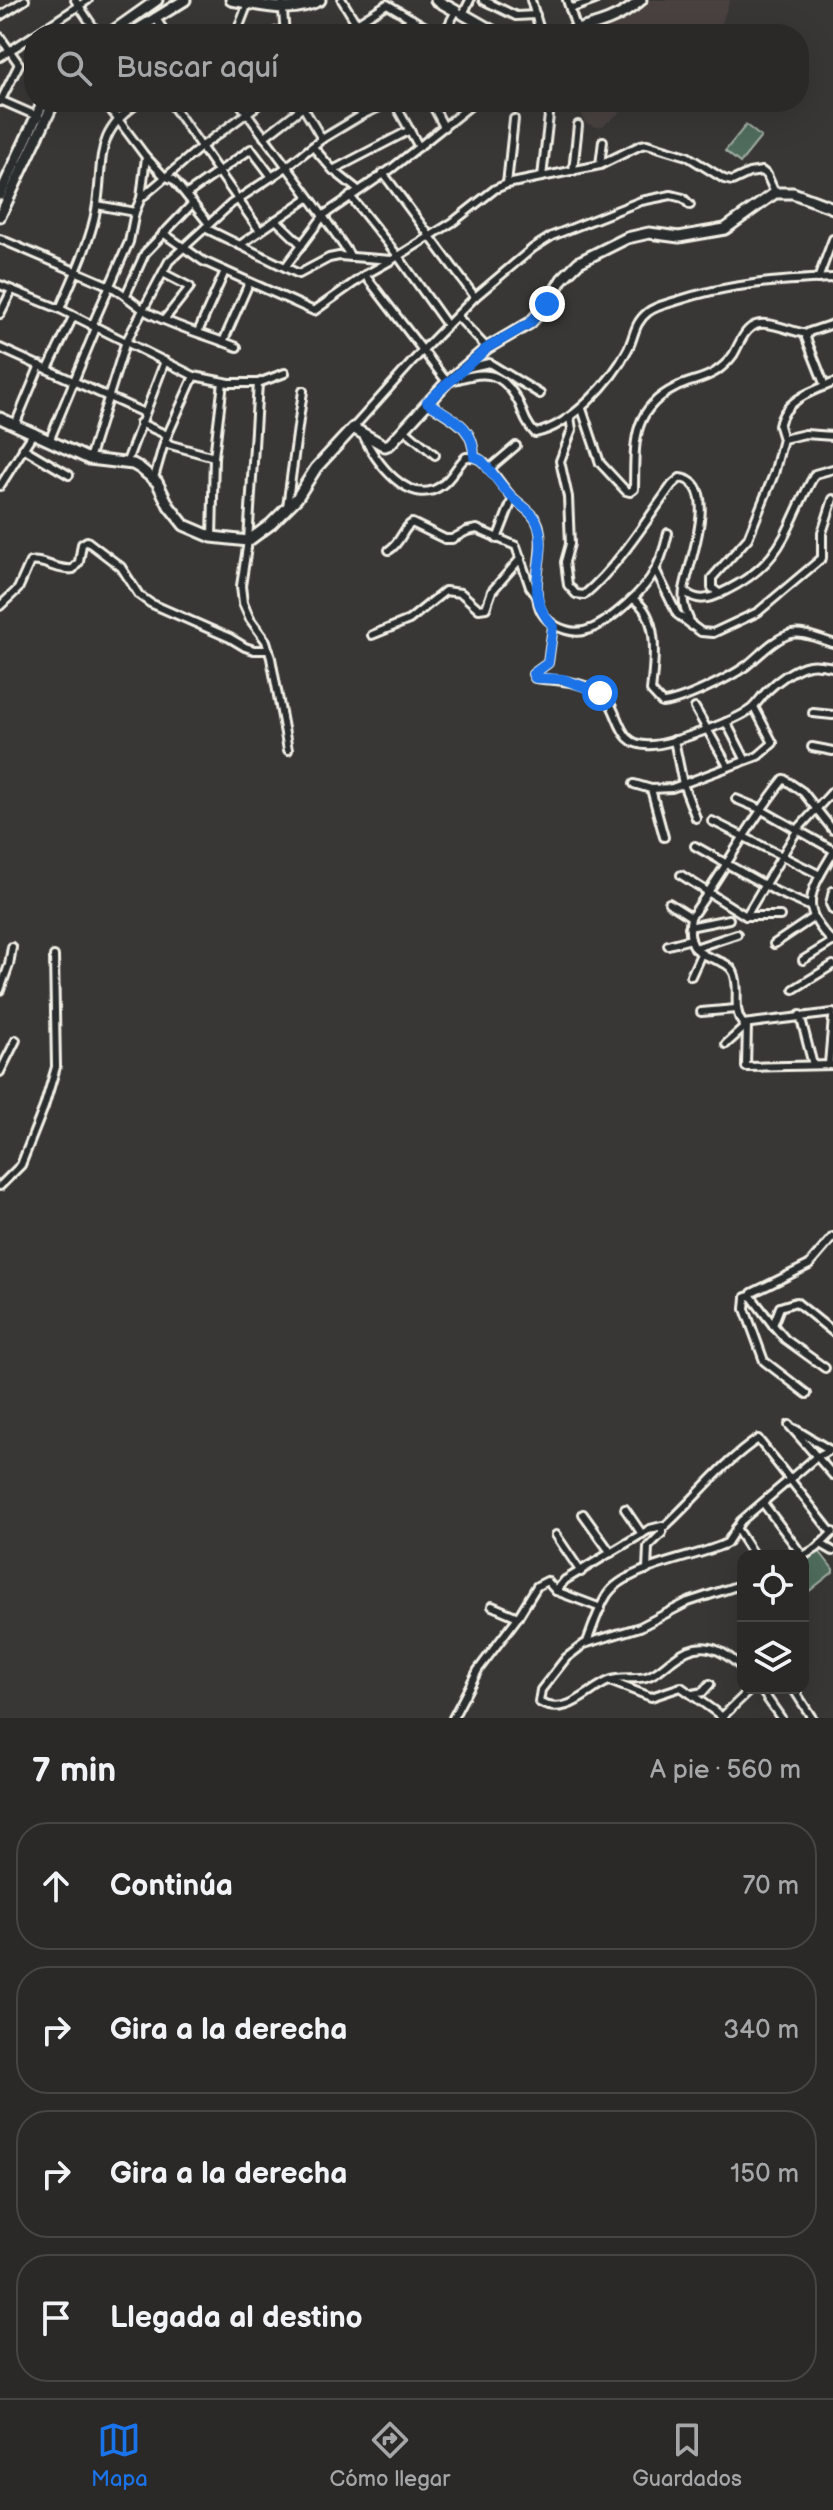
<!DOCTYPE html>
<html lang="es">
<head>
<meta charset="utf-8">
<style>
  :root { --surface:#2a2928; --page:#323130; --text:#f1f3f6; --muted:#a5a6a8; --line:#464545; --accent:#1a73e8 }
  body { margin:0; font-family:"Balsamiq Sans",sans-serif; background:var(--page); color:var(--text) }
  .controls { position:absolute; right:24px; bottom:24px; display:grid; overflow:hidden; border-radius:16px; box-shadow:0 8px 32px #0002 }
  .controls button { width:72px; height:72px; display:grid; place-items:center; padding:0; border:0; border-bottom:2px solid var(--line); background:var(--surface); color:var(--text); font:40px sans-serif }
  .stop { position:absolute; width:24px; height:24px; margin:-18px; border:6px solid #1a73e8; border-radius:50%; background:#fff }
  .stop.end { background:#1a73e8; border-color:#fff; box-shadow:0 2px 8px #0008 }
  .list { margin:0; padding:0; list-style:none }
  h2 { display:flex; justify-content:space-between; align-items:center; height:104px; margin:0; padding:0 32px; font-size:34px }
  h2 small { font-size:26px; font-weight:400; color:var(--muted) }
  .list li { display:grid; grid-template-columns:52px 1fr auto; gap:24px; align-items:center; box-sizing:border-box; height:128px; margin:0 16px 16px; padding:0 16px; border:2px solid var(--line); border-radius:32px }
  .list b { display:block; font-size:30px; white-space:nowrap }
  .list em { font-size:26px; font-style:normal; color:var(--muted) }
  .icon { flex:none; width:44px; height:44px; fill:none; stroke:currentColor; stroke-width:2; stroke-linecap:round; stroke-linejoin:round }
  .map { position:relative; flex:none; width:833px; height:1718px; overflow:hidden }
  .search { position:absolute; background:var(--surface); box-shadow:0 8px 32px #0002; left:24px; right:24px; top:24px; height:88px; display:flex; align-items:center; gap:20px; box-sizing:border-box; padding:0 28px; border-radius:32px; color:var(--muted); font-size:30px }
  .sheet { height:680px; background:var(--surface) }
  nav { display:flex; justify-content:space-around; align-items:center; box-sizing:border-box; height:112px; border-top:2px solid var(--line); background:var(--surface); font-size:22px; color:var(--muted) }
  nav a { display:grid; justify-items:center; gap:4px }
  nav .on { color:var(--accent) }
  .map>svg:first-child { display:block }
  .built { fill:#48433f }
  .grass { fill:#506c5c; stroke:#a2aea2; stroke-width:2 }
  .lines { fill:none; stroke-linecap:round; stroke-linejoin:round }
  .street-casing { stroke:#f4f1e8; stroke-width:12 }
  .secondary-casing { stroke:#f4f1e8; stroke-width:15 }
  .street { stroke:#2a2d2e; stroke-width:6 }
  .secondary { stroke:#2a2d2e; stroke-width:9 }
  .route { stroke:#1a73e8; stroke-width:10 }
</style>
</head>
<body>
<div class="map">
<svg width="833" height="1718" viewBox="0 0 833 1718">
  <rect width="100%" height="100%" fill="#383736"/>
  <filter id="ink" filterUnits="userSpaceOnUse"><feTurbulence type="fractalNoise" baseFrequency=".0125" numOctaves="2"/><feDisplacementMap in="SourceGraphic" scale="16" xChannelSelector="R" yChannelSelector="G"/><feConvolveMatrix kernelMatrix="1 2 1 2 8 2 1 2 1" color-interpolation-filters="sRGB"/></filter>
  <g filter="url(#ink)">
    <!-- built -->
    <g class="built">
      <path d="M649,0H730L718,34H583L619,22L634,14Z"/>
      <path d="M577,102H634L603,126L597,127L585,123Z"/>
    </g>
    <!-- grass -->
    <g class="grass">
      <path d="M746,125L761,137L740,163L725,151Z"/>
      <path d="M819,1551L833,1569V1572L808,1592L803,1586V1563Z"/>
    </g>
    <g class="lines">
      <!-- street casing -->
      <g class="street-casing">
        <g id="street">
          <path d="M75,0L98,34"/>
          <path d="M282,0L285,34"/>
          <path d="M342,0L356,23"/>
          <path d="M483,0L516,16L536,15"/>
          <path d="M531,0L541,34"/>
          <path d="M567,0L577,30"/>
          <path d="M570,9L595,0"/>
          <path d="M0,16L25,0"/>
          <path d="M155,17L166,34"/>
          <path d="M36,34L88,0"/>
          <path d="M236,34L248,3"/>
          <path d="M270,34L284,29"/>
          <path d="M339,34L387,4L437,34"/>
          <path d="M390,34L412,19"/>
          <path d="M444,34L456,11L463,14L470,0"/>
          <path d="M0,37L19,64L0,102"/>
          <path d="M0,57L34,35"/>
          <path d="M0,100L39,117"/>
          <path d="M105,102L146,157L164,176L174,180L209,224"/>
          <path d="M170,102L260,231"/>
          <path d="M239,102C276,154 317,204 351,257"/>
          <path d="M300,102L322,139"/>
          <path d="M355,102L362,115"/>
          <path d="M394,102L419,147"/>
          <path d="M431,102L444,127"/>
          <path d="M264,137L303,107"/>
          <path d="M313,147L333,170L358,190"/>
          <path d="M600,165L603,141"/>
          <path d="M333,170L410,130"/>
          <path d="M573,171L578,125"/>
          <path d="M383,173L475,297"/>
          <path d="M542,177L549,115"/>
          <path d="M507,184L514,119"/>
          <path d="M187,194L251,149L272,177"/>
          <path d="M350,196L398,256L447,325"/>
          <path d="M141,198L201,147L262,102"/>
          <path d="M97,205L135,212"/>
          <path d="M276,220L302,245"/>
          <path d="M205,228L299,274L329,258L339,256L392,260L453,222L495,189L507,184L600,165L641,145L647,144L687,156L724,179L732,181L749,173L762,171L767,175L775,193"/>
          <path d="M163,233L203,261L314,311L365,275L392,260"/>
          <path d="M0,239L110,286C124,293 134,304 147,312C175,327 207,335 237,347"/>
          <path d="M240,245L308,198"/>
          <path d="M286,266L324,215L391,169L475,102"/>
          <path d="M163,273L190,287L164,320"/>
          <path d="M365,275L447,382C482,372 501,366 520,405C524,416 527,425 535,433C571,426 612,381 628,349C635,335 634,323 648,312C656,306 667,304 676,301C727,284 780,280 833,278"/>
          <path d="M818,279L833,239"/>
          <path d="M0,285L60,309L194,376L229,383H258L285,373"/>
          <path d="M126,295L145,253L193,203"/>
          <path d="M60,309C72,280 91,241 96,210C105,162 91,134 140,102"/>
          <path d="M0,314L12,290"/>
          <path d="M457,316L487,348"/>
          <path d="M92,326L129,242L135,212L141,198L146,157"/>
          <path d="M198,332L225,271"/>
          <path d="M223,342L249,283"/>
          <path d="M0,348L144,413"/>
          <path d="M467,368L489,363L540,394"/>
          <path d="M48,369L73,317"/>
          <path d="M258,383L248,541L241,586L243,603L250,619L266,641L271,658L288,750"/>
          <path d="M825,386L806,338L809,332L833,324"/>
          <path d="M427,402C451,419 474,425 474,457"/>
          <path d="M582,409L600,463L626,491L630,492L634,489C635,446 630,410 675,388C688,381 702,380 715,372C721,368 728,362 733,355C741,342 745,322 766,324C780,325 793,332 807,334"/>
          <path d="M570,417L572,430L560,461L568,497L570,544L565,562L568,585L576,594L584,595C619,565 645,522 672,485L680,478C722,483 688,564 684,590C682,604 686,613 692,626"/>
          <path d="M140,423L167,435"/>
          <path d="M15,425L40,365"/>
          <path d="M353,428L422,351L475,297L533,248L552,236L641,201L671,195L683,198L690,205"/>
          <path d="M404,429L435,455"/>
          <path d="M363,435C374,460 410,510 442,485C452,478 457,465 466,457C473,457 478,457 483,462C494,472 501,485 510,495C520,506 535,512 539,527C548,562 515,614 566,630C585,636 601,625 616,613C646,589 660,571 668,533"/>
          <path d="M50,439L96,328"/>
          <path d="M783,439L779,426C784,400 812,391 833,383"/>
          <path d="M164,443L214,457"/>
          <path d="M23,448L69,475"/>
          <path d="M89,459L125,344L169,261L231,204L285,168L322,139L362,115L390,102"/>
          <path d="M126,464L165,361"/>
          <path d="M489,469L516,446"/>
          <path d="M154,478L164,443L194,376"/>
          <path d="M0,486L34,432"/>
          <path d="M287,507L303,391"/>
          <path d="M212,537L214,457L223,382"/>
          <path d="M497,539L513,498"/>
          <path d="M389,550C401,543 402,529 412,523L445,539H452L467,531L477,529L516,546L530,587L536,595"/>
          <path d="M656,571L677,614L701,632L713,633L758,612L822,558V533L833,499"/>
          <path d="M684,591C697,602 708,600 723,592C787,561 784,528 815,474L833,469"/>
          <path d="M720,594L712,588V578L748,538L774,474L783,439L805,434L833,436"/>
          <path d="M633,599C661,616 654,663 651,691L662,703C681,702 729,678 746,666C760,655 773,639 791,634C804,631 821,640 833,643"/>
          <path d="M0,606L18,589L30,562C43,559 56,571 73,569L79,562L82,544L87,541L121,567L139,595L150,603L230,638L245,647L254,650H269"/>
          <path d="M553,626L548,663L533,674L535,678C558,681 579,680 600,693C623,708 613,748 652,745C672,744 735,721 751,709C757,704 761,697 767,691C777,681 794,668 809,665C816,663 826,666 833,667"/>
          <path d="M372,635L409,620L445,591L461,593L479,609L486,608L492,591L521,558"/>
          <path d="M695,708L728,766"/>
          <path d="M813,713L833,715"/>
          <path d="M726,722L745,759"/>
          <path d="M674,740L683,784L696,818"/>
          <path d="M812,747L833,751"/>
          <path d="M634,784L651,789L672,788L758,756L773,743L754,707"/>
          <path d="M651,789L664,837"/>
          <path d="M736,799L760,809L833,850"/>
          <path d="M712,821L820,875"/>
          <path d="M833,830L803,792L784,779C749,822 724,872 691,917C682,967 725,952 734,973C741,990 731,1008 743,1024L833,1013"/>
          <path d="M695,846L777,892L809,906"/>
          <path d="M833,853C811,890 797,908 833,942"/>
          <path d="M681,875L746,916H780"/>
          <path d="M833,891L830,904L833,910"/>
          <path d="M669,903L691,917"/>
          <path d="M746,916L798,829L833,791"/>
          <path d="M689,927L729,919"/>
          <path d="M774,944L814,917"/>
          <path d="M668,945L691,939"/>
          <path d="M695,948L737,934"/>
          <path d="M803,960L832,942"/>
          <path d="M691,976L701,954"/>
          <path d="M794,989L833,965"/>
          <path d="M0,990L9,965L12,947"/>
          <path d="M701,1012L736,1009"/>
          <path d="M800,1015L813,1065"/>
          <path d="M747,1025L746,1067L833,1065"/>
          <path d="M726,1044L747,1025"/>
          <path d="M829,1064L833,1018"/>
          <path d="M0,1072L16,1040"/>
          <path d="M0,1186L21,1165L44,1107L56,1067L54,956"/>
          <path d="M751,1296L752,1293L809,1265L833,1237"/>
          <path d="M773,1325L751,1296L746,1297L745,1309L764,1361L807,1394"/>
          <path d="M825,1368L785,1339L773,1325L780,1307L796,1302L833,1332"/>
          <path d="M789,1425L833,1475"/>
          <path d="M795,1429L830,1450"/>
          <path d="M763,1503L803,1556"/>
          <path d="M625,1509L642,1534"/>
          <path d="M583,1514L611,1553"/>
          <path d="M663,1528C695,1499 722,1463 758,1439L832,1533"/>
          <path d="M736,1528L754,1556"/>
          <path d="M556,1535L581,1572"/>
          <path d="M821,1544L833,1551"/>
          <path d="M803,1556L817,1548L833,1532"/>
          <path d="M743,1584L688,1602L640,1627L584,1644L566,1658L541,1690L539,1702C567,1718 587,1690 609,1681C620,1676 635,1680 646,1677C657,1674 664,1666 672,1660C700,1638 721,1647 743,1669"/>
          <path d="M556,1591L565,1580L650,1529L662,1526V1533L648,1547L647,1570"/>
          <path d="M492,1606L518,1617"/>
          <path d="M587,1642C593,1627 598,1609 607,1595C626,1566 697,1558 727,1543L741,1521L816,1457L830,1450"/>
          <path d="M612,1682L651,1697L681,1687L724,1718"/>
          <path d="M760,1688L781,1718"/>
          <path d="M793,1688L812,1718"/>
          <path d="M693,1694L703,1692L710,1684"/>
          <path d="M453,1718L478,1670L518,1617L537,1586L547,1581L556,1591L601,1608"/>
          <path d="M721,1718L752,1688"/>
        </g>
      </g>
      <!-- secondary casing -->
      <g class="secondary-casing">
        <g id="secondary">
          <path d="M231,0C261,5 292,15 320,0"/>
          <path d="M436,0L456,11"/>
          <path d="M463,14L498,34"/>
          <path d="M109,34L157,0"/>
          <path d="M130,34L185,0"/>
          <path d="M561,34C591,26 618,21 641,0"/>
          <path d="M0,195L43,102"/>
          <path d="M0,216L54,102"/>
          <path d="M0,418L89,459L133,464L140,468L157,482L169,506L184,525L212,537L248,541L271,524L297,498L316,468L353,428L385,446L390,444L447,382L487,348L530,323L547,304L562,279L579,262L627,238L649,233L679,237L725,229L775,193H793L833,208"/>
        </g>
      </g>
      <!-- street -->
      <use href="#street" class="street"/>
      <!-- secondary -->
      <use href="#secondary" class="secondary"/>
    </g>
  </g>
  <g class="lines" filter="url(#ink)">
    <!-- route -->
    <path class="route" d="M547,304L530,323L487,348L427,402C451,418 474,425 474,457L481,460C492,472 501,487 513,498C522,507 534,512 538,525C550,560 520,590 553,626L548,663L533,674L535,678L563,679L600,693"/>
  </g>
</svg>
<div class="controls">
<button><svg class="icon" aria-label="locate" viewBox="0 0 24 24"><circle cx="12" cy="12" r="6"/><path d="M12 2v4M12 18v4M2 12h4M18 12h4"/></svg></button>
<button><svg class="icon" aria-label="layers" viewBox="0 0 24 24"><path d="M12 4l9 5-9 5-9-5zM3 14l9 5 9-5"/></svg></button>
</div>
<div class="stop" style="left:600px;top:693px"></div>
<div class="stop end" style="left:547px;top:304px"></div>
<div class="search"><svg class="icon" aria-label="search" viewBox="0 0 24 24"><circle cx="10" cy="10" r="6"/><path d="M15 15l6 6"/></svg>Buscar aquí</div>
</div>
<section class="sheet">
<h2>7 min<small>A pie · 560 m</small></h2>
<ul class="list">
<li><svg class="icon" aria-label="ahead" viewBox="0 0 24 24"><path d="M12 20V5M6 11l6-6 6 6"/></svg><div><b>Continúa</b></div><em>70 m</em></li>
<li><svg class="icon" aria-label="right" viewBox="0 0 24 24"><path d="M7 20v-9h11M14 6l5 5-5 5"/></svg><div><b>Gira a la derecha</b></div><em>340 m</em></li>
<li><svg class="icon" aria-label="right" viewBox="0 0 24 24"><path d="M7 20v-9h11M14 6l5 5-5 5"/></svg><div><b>Gira a la derecha</b></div><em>150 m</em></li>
<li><svg class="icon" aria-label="arrive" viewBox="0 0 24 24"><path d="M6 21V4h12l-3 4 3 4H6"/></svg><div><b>Llegada al destino</b></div></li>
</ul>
</section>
<nav>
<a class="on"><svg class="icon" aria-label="map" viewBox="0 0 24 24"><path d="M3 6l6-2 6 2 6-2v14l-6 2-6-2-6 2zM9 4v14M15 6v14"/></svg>Mapa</a>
<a><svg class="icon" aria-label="directions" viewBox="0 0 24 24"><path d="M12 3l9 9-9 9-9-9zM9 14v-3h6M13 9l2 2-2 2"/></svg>Cómo llegar</a>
<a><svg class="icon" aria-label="saved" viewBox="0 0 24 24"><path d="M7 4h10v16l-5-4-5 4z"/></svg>Guardados</a>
</nav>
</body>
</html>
